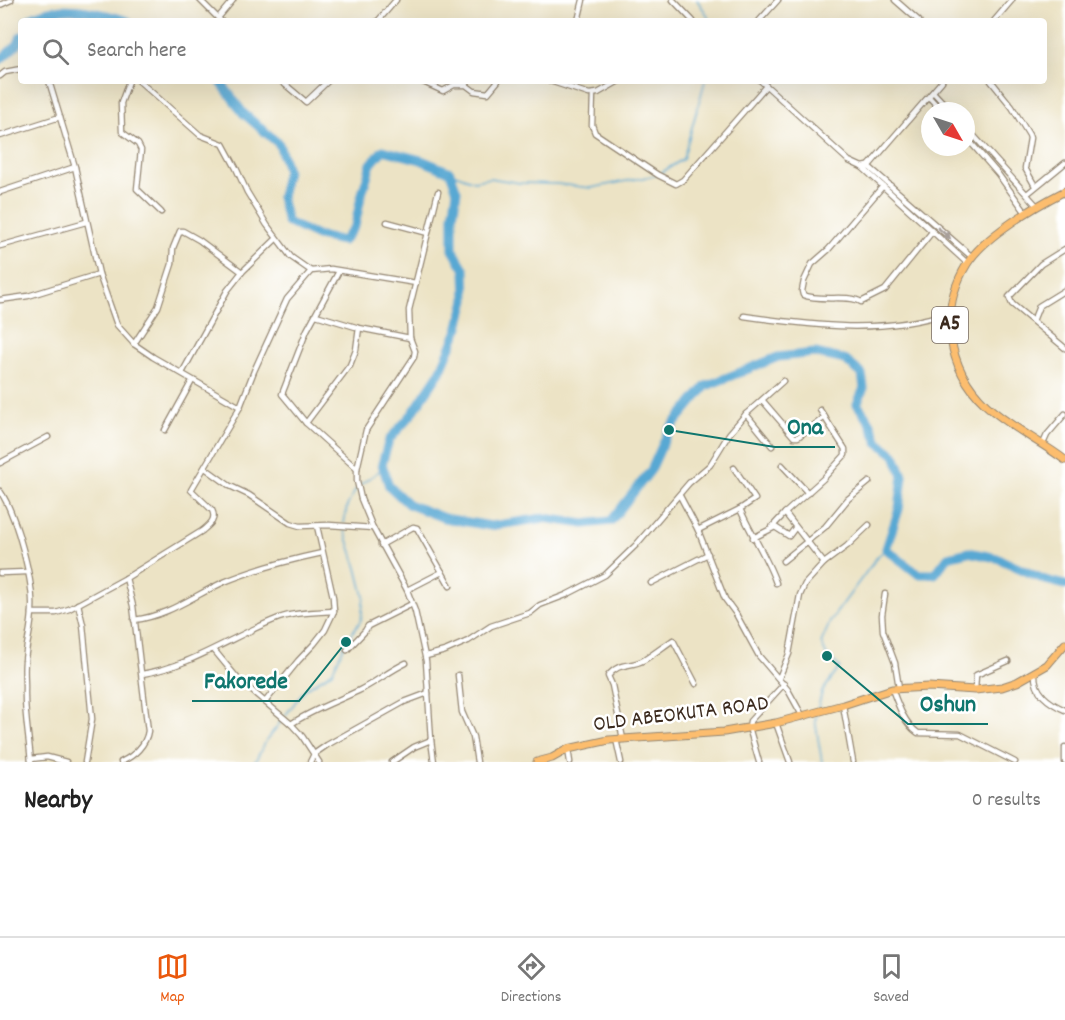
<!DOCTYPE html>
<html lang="en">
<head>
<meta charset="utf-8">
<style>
  :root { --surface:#fff; --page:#f2f2f2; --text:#222; --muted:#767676; --line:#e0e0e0; --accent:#ea580c }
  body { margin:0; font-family:Dekko,sans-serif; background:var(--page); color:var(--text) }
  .compass { position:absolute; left:921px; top:102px; width:54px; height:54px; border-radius:50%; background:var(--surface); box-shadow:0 6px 24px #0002; rotate:129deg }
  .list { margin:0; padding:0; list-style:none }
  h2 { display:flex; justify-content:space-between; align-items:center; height:78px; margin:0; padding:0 24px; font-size:26px }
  h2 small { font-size:20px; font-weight:400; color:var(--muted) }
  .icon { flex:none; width:33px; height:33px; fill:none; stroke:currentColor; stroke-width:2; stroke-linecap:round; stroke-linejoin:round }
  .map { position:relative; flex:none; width:1065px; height:762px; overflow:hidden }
  .search { position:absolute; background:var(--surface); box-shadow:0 6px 24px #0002; left:18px; right:18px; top:18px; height:66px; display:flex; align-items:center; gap:15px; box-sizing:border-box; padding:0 21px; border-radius:6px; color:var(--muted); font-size:22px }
  .sheet { height:174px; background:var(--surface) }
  nav { display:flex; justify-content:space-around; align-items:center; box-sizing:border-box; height:84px; border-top:2px solid var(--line); background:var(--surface); font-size:16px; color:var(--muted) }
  nav a { display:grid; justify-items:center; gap:3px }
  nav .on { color:var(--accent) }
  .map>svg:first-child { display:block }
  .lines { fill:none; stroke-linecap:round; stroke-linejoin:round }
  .stream { stroke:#59a8d3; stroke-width:1.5 }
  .river { stroke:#59a8d3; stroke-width:9 }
  .minor-casing { stroke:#948672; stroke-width:7 }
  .trunk-casing { stroke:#948672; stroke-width:9 }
  .minor { stroke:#fff; stroke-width:4.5 }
  .trunk { stroke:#fcbd6e; stroke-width:7 }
  .oneway { fill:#a79f9a }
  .labels { text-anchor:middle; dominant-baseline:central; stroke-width:5; stroke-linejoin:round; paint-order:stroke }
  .shield { fill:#fff; stroke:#766a62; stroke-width:1.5 }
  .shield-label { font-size:21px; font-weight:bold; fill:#3b2a1e }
  .street-label { font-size:22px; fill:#3b2a1e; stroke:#fff }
  .leader { fill:none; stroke:#0f766e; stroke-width:2 }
  .callout-dot { fill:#0f766e; stroke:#fff; stroke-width:2 }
  .callout-label { font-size:24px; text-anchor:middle; font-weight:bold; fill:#0f766e; stroke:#fff; stroke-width:5; stroke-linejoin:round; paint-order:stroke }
</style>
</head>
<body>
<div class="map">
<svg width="1065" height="762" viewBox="0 0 1065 762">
  <rect width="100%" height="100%" fill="#fff"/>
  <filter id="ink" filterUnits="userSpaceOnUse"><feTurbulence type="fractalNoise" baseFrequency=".0167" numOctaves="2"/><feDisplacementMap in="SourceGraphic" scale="12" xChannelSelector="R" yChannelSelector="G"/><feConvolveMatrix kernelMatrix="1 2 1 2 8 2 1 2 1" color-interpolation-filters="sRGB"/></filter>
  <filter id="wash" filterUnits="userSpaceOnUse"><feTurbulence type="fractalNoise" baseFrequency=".008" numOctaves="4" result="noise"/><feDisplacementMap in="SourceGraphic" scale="24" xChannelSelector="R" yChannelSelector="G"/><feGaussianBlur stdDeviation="1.35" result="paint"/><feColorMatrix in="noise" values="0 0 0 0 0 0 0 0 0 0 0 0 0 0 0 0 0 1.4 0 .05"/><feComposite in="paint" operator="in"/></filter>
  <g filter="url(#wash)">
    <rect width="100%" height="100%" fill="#ece3c5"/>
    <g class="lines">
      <!-- stream -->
      <g class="stream">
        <path d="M697,0L708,16V21"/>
        <path d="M450,172L474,181L490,178L520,183L557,184L591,188L657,175"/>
        <path d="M661,173L683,159L705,81"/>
        <path d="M360,485L382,469"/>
        <path d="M344,523L347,506L356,489"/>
        <path d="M818,708L822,692L840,667L827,656L821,643L831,620L878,556L886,549"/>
        <path d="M817,715L815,720L822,762"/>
        <path d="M285,716L305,689L332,672L346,642L361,620L364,596L357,568L344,528"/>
        <path d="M255,762L266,741L282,720"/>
      </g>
      <!-- river -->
      <g class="river">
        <path d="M27,21C54,0 98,12 128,21"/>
        <path d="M0,60L18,44L21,36"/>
        <path d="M220,81L243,113L279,144L287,170L281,197L287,222L317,236L343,241L355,226L361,197L371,164L383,150L421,160L450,172L457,191L453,216V250L465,270L466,300L458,330L440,372L412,414L389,440L382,464L389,486L408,504L444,518L491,526L544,518L584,524L611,521L651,470L669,430L706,386L778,357L815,353L845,360L862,374L864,388L857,404L870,422L878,442L895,455L903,476L899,509L886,549L918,574H935L948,557L968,552L997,558L1045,580L1065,585"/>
      </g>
    </g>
  </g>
  <g filter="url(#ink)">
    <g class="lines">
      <!-- minor casing -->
      <g class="minor-casing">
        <g id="minor">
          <path d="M200,0L221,21"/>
          <path d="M673,0L693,21"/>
          <path d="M895,0L919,21"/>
          <path d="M0,5L11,0"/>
          <path d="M218,18L233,0"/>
          <path d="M378,21L396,0"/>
          <path d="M578,21L583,0"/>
          <path d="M759,21L778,0"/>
          <path d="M994,21L1012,0"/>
          <path d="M0,76L5,72L21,69"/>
          <path d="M49,81L75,167L99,274L117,325L134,344L153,357L240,407"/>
          <path d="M129,81L121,103L122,132L138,144L141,150L137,189L161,212"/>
          <path d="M139,81L200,135L223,144L236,168L247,192L267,225L291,257L311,271"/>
          <path d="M281,81L306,102L328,81"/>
          <path d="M421,81L443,91L454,85H466L474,91L488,93L498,81"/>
          <path d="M550,81L589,94L598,93L619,81"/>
          <path d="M761,81L849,161L862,167L868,166L972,257"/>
          <path d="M991,81L1012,107L1029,135L1030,138L1025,168L1035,186"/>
          <path d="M933,92L951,111"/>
          <path d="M593,94L592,125L595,133L658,175L676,184L683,180L766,86"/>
          <path d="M929,97L942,111"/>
          <path d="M966,127L1037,206"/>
          <path d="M0,136L60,117"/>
          <path d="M966,137L998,174L1026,213"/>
          <path d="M862,167L967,263"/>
          <path d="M867,168L942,81"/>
          <path d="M883,186L828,250L812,264L804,281L802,291L803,295C820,302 850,294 861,302L885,290L932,232"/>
          <path d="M0,192L75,167"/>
          <path d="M1027,194L1065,163"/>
          <path d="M387,222L428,233"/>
          <path d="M0,246L86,222"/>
          <path d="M1065,249L1041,264L1009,297L1012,304L1065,348"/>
          <path d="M339,271L307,330L282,394L306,423L357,469"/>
          <path d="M0,300L28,296L99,274"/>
          <path d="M316,315L359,328L410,338"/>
          <path d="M744,316C813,326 884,335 950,312"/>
          <path d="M1033,321L1039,306L1065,290"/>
          <path d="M134,344L158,307L172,264L173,248L180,231H183L199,240L242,272"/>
          <path d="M182,373L227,291L242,272L276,239"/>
          <path d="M763,401L794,437H798L825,417"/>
          <path d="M820,410L845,449V455L823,479L785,513L824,563"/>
          <path d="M746,414L772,446"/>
          <path d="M306,423L350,365L356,350L359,328"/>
          <path d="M165,430L192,381"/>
          <path d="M1043,444L1047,435L1065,414"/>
          <path d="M0,463L48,437"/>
          <path d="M782,465L808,493"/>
          <path d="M205,468L230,486L249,495L290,523L300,526L329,525L373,528"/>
          <path d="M0,491C16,514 34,582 32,610C32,627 26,644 25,661C24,670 25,679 25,688C24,713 29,737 31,762"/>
          <path d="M680,496L698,530L725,599L736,614L759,656L788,690L803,717"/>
          <path d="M740,509C751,534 767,557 776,583"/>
          <path d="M772,527L785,513"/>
          <path d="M698,530L740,509L755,499L734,468"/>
          <path d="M753,538L775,527L789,536L795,528"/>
          <path d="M381,545L413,527L417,528L450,586"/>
          <path d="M783,561L825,527L848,499L869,482"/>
          <path d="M0,573L27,572"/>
          <path d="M651,583L708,554"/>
          <path d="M407,590L442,572"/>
          <path d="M885,594L882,615L883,631L895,663L899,688"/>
          <path d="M78,604L83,625L92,719L85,762"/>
          <path d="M32,613H56L69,609L126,578L202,531C209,525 217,520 212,510L191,490L240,407L254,371L287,299L311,271L331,269L416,283"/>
          <path d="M134,620C168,616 193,596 224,582C255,569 289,560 322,553"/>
          <path d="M214,650L238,679L291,724L302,736L319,762"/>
          <path d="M347,650L365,631L368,626L412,604"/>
          <path d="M426,656L445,651L468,641L491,626L530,613L540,605L566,595L605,575L636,545L689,483L710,465L729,434L746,414L783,381"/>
          <path d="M1035,673C1034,693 1049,703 1065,710"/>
          <path d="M142,674C192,666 232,636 279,618C295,612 317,612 334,611"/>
          <path d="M458,675L462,712L473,737L477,762"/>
          <path d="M779,678L789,654L800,595L805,584L824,563L847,546L869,525"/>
          <path d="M892,689C898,705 904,723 918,733L960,734L1015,762"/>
          <path d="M975,690L976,675L1008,661"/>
          <path d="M265,702L298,661L314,644L325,630L334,611L333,597L317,526"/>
          <path d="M843,705L853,762"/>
          <path d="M776,723L790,762"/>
          <path d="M291,724C312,710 335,702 358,691C375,683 389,671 406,663"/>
          <path d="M616,739L621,762"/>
          <path d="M623,739L612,685L608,676C620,661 630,668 644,660C654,654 664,646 673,640L696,684"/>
          <path d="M568,749L570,762"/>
          <path d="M31,759L47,757L66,762"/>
          <path d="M121,762C134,756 146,745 148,731L133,606L126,578"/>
          <path d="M310,762L314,754L327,745L404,702L428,693"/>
          <path d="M392,762L414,747L431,740"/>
          <path d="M434,762L431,740L426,661L415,611L407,590L373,528L361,499L357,481V469L366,430L414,357L415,351L410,338L409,310L438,192"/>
          <path d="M759,762L749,727L750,721L784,684"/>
          <path d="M1065,762V747"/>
        </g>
      </g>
      <!-- trunk casing -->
      <g class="trunk-casing">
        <g id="trunk">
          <path d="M1065,191C1036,206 984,236 967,264C938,311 947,368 986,405C1010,427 1040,441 1065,460"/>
          <path d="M537,762L552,758L568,749L609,740L724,732L776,723L843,705L892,689L929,687L975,690L1002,687L1017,682L1047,665L1065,644"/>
        </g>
      </g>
      <!-- minor -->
      <use href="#minor" class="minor"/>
      <!-- trunk -->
      <use href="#trunk" class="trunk"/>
    </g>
    <!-- one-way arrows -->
    <defs><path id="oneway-solid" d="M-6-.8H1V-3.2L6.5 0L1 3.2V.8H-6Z" transform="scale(1.5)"/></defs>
    <use class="oneway" href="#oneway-solid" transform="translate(944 233) rotate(41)"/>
  </g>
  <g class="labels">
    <!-- shield labels -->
    <rect class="shield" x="932" y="307" width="36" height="36" rx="4.5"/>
    <g class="shield-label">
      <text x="950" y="325">A5</text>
    </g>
    <!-- street labels -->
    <g class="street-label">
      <text transform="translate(681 715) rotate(-7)">OLD ABEOKUTA ROAD</text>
    </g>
  </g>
  <!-- callouts -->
  <path class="leader" d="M669 430L775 447H835M346 642L299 701H192M827 656L908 724H988"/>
  <g class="callout-dot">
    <circle cx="669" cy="430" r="6"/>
    <circle cx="346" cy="642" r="6"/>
    <circle cx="827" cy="656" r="6"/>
  </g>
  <g class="callout-label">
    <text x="805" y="434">Ona</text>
    <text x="246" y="688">Fakorede</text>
    <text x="948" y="711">Oshun</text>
  </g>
</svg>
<svg class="compass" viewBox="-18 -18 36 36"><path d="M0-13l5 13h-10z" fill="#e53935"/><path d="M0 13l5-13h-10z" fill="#767676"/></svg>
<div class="search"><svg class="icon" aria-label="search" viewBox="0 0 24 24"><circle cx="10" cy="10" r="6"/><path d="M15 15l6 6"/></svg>Search here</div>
</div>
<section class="sheet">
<h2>Nearby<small>0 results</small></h2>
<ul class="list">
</ul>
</section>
<nav>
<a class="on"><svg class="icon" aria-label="map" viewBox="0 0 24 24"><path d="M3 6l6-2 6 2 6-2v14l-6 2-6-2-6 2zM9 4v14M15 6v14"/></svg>Map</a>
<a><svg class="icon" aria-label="directions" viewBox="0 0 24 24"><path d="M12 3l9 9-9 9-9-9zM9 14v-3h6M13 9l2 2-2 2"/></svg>Directions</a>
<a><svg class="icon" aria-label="saved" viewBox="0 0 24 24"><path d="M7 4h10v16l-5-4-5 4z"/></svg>Saved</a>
</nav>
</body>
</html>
